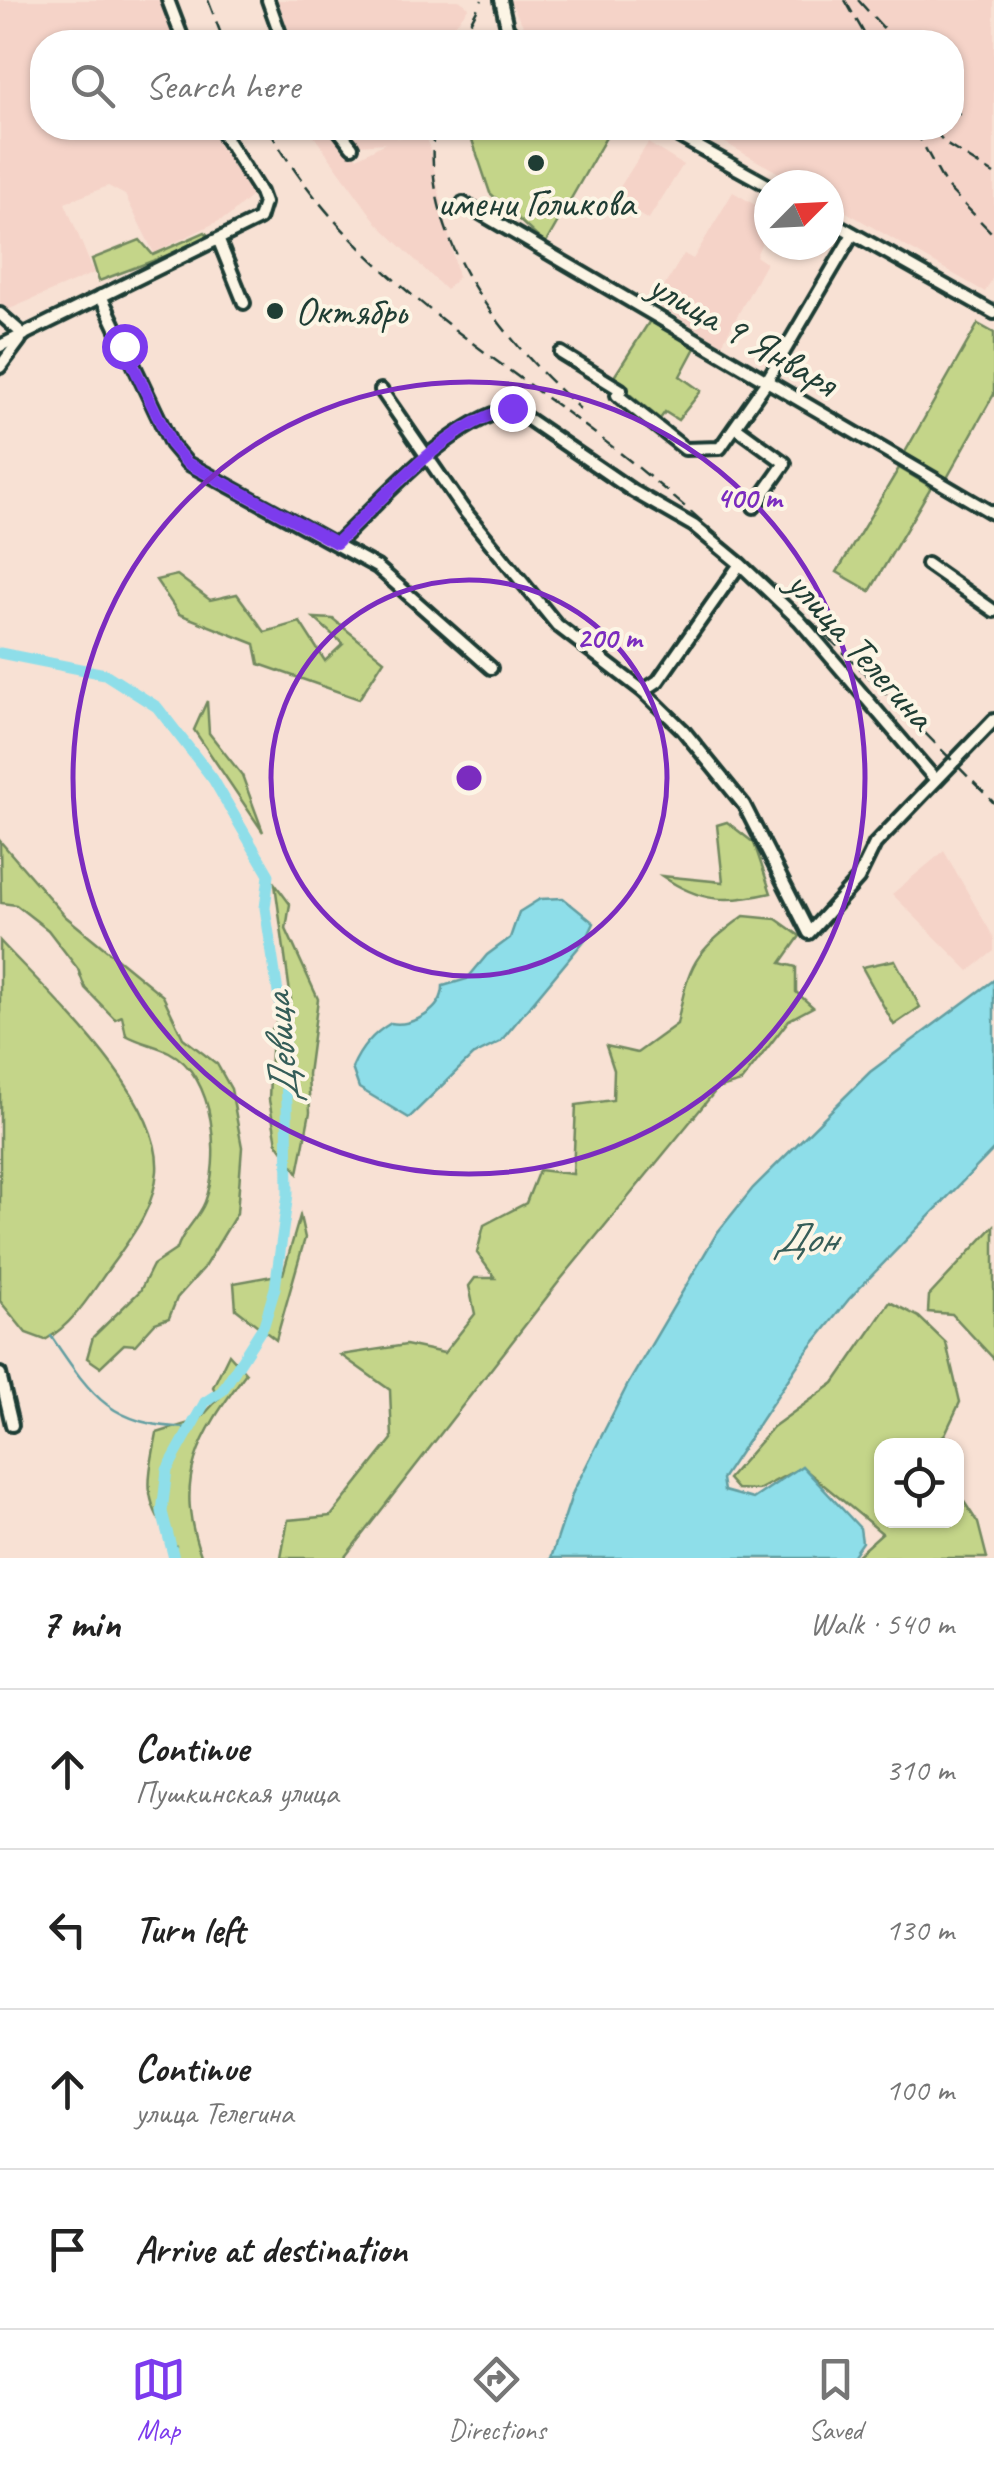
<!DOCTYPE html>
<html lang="en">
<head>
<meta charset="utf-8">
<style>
  :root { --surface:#fff; --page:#f2f2f2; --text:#222; --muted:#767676; --line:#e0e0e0; --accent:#7c3aed }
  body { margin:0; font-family:Caveat,sans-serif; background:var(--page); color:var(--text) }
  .controls { position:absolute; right:30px; bottom:30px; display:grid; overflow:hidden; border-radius:20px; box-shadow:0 2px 8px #0004 }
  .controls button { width:90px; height:90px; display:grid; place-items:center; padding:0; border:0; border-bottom:2px solid var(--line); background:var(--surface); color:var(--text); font:50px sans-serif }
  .compass { position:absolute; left:754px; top:170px; width:90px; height:90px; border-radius:50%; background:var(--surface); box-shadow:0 2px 8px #0004; rotate:66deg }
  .stop { position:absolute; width:30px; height:30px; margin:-22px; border:8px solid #7c3aed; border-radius:50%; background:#fff }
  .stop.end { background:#7c3aed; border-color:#fff; box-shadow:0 2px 10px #0008 }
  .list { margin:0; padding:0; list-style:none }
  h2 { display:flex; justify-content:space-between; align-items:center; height:130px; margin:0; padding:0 40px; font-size:42px }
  h2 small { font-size:32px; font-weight:400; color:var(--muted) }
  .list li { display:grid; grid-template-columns:65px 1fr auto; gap:30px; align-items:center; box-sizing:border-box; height:160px; padding:0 40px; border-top:2px solid var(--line) }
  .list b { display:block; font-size:38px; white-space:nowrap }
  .list p { margin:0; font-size:32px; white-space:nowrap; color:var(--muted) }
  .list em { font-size:32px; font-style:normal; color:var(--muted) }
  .icon { flex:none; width:55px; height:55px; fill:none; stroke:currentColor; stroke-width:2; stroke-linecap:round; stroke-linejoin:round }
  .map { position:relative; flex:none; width:994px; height:1558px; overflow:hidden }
  .search { position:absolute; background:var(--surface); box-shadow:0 2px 8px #0004; left:30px; right:30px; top:30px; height:110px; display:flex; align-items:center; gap:25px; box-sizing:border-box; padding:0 35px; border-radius:40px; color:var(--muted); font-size:38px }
  .sheet { height:770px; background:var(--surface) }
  nav { display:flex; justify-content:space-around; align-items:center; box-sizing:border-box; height:140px; border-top:2px solid var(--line); background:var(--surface); font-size:28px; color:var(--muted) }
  nav a { display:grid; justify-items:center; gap:5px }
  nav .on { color:var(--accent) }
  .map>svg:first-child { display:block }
  .built { fill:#f5d3c8 }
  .green { fill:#c4d589; stroke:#72895e; stroke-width:2.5 }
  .water { fill:#8edee9; stroke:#629ea1; stroke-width:2.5 }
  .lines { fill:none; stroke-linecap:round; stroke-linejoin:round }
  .stream { stroke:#629ea1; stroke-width:2.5 }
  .river { stroke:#8edee9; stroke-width:11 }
  .minor-casing { stroke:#1f3d34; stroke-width:18 }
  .minor { stroke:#fcf5e5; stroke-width:10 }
  .rail { stroke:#1f3d34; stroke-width:2.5; stroke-dasharray:15 8; stroke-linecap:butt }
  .route { stroke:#7c3aed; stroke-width:12 }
  .ring { fill:none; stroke:#7b2cbf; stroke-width:5 }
  .poi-dot { fill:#1f3d34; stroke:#fcf5e5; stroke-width:4 }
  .labels { text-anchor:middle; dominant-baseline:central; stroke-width:8; stroke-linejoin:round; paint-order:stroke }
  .poi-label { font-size:40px; fill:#1f3d34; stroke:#fcf5e5 }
  .street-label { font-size:40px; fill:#1f3d34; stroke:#fcf5e5 }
  .water-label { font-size:42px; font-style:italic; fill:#355d58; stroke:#fcf5e5 }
  .centre { fill:#7b2cbf; stroke:#fcf5e5; stroke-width:5 }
  .ring-label { font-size:30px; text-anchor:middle; font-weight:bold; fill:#7b2cbf; stroke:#fcf5e5; stroke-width:8; stroke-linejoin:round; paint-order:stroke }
</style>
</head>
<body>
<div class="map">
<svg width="994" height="1558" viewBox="0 0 994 1558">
  <rect width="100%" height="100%" fill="#f8e1d4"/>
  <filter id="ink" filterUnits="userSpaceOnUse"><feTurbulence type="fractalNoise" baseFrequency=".01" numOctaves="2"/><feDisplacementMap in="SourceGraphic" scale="20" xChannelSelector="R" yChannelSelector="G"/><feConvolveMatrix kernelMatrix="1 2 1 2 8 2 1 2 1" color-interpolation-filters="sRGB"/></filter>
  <g filter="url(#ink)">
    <!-- built -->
    <g class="built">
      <path d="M0,0H160L177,42H42V128H211L218,145L255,193L229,216L154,253L125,195L108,186L65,203L94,273L5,311L0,304Z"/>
      <path d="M277,0H459L469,7L442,42H293Z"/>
      <path d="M509,0H994V275L985,292L829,202V185H800L699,128H952V42H551L524,27Z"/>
      <path d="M308,128H334L357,158L385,143L358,145L345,128H415L396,139L425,128L458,277L446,290L377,223Z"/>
      <path d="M648,143L683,165L648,220L613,198Z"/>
      <path d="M733,192L769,213V226L756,256L766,263L722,344L654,303L684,254L693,259Z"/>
      <path d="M944,851L994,938V951L969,971L892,894Z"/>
    </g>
    <!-- green -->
    <g class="green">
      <path d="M468,128H608L609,132L545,244L490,193Z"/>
      <path d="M205,232L211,239L99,281L92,259L140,240L153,255Z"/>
      <path d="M651,319L696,346L680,376L701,391L678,420L665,412L660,419L612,380Z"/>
      <path d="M978,324L994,333V394L947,478L904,454Z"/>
      <path d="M899,468L931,487L870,591L837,572Z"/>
      <path d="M177,575L210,600L237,594L265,632L300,622L325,661L343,644L314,618L333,619L384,660L359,699L259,664L255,644L179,614L156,580Z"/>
      <path d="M207,701L209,733L242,775L263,832L194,730Z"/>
      <path d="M727,822L754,843L771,893C728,903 701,903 662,876L723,882L717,825Z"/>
      <path d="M0,841L65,916L163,996L183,1038L217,1064L231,1089L242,1147L237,1213L203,1269L177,1298L169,1318L155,1323L135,1345L124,1344L100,1367L87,1358L93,1337L140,1291L153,1265L177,1249C182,1231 198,1220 205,1202C221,1160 216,1076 169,1052C155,1045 140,1043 126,1035L122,1016L115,1019L85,988L78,969L48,930L16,905L1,903Z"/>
      <path d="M275,884L290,904L286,929L318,999L308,1074L310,1112L298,1173L277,1143L269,1100L272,1029L291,1000Z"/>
      <path d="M744,916L776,919L800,936L781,963L796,967V992L813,1007L789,1020L741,1082L717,1089L561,1279L344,1558H281L288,1520L331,1516L392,1439L390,1390L341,1355L406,1345L444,1353L475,1314L469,1286L475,1278H495L477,1253L484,1225L526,1203L539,1170L573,1174L576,1105L613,1100L614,1070L606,1046L637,1053L677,1024C689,964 693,953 744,916Z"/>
      <path d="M0,941C47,992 162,1096 157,1171C154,1207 135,1232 115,1260C94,1288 76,1323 45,1340L26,1333L0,1301Z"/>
      <path d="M895,960L920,1007L894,1025L862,967Z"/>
      <path d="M300,1216L305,1238L276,1340L236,1309L234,1283L283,1274Z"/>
      <path d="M994,1226V1359L952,1314L928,1312L929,1296Z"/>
      <path d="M890,1302L919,1317L946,1343L960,1402L945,1434L933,1445L882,1446V1520H956L957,1491L978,1523L987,1558H854L882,1533L802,1467L758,1490L737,1489L728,1479L773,1427L834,1383Z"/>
      <path d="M229,1354L246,1373C199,1436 172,1479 202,1558H174L176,1546C143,1499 146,1489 157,1433L199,1420L219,1398L213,1387Z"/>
    </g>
    <!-- water -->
    <g class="water">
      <path d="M563,898L594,923L588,936L500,1042L472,1056L409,1118L359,1088L352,1068C360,1049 372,1034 391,1023C412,1027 443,1011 443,986L467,979L487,955L510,938L519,912L540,899Z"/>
      <path d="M994,980V1149L849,1299L805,1354L722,1479L724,1491L753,1499L802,1466L860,1528L862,1542L851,1558H551L573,1492L628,1384L717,1233L753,1188L870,1072Z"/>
    </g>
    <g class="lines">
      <!-- stream -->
      <path class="stream" d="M51,1336C93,1398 110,1425 189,1428"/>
      <!-- river -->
      <path class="river" d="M0,653L105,674L157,707L213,779L269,875L265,908L284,1032L287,1104L288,1194L275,1288L264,1325L222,1391L205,1402L167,1470L162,1512L174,1558"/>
      <!-- minor casing -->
      <g class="minor-casing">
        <g id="minor">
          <path d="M168,0L184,42"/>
          <path d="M268,0L283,42"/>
          <path d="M501,0L507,27L519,42"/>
          <path d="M337,128L352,147"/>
          <path d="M664,128L769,186"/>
          <path d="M463,203L994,514"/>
          <path d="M829,220L994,313"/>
          <path d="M219,241L244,303"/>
          <path d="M101,296L171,444L187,463L377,567L491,668"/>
          <path d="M0,314L24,335"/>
          <path d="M0,346L259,219L264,203L260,192L219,128"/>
          <path d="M561,353L621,390L617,395L685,449L720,448L765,384L853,234"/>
          <path d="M0,367L20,340"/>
          <path d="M381,390L463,509L557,625L643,691L683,730L744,805L809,933L858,879L875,844L994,720"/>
          <path d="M737,428L785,463L754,507"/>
          <path d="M337,543C384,498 447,423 512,408L633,491L694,526L740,564L799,620L935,779"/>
          <path d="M927,564L994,611"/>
          <path d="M643,691L658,681L740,564"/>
          <path d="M0,1374L12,1425"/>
        </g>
      </g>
      <!-- minor -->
      <use href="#minor" class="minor"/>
      <!-- rail -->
      <g class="rail">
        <path d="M208,0L224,42"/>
        <path d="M845,0L869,42"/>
        <path d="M858,0L896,42"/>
        <path d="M460,42L482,0"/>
        <path d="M952,105L960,115"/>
        <path d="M268,128C359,288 517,365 652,479C773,579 884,691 994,803"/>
        <path d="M434,128C421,243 502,337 580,409"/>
        <path d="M914,128L946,186L994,235"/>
        <path d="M932,128L947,145L994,174"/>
      </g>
    </g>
  </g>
  <g class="lines" filter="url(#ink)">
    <!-- route -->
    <path class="route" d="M124,346L171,444L187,463L336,543C384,498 447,423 512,408"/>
  </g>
  <!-- distance rings -->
  <g class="ring">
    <circle cx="469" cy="778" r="198"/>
    <circle cx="469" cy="778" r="396"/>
  </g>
  <!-- markers -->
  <g class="poi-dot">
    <circle cx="536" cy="163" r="10"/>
    <circle cx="275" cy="311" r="10"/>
  </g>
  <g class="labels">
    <!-- poi labels -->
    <g class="poi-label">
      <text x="536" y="203">имени Голикова</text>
      <text x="295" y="311" text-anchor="start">Октябрь</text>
    </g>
    <!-- street labels -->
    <g class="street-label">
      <text transform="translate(743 334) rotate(30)">улица 9 Января</text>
      <text transform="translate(861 650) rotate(48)">улица Телегина</text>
    </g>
    <!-- water labels -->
    <g class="water-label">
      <text transform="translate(281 1048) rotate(-95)">Девица</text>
      <text x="805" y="1238">Дон</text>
    </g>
  </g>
  <circle cx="469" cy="778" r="15" class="centre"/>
  <g class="ring-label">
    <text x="749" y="508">400 m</text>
    <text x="609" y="648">200 m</text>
  </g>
</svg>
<div class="controls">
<button><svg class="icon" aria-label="locate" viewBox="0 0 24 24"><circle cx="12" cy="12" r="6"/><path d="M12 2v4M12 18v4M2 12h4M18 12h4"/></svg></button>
</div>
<svg class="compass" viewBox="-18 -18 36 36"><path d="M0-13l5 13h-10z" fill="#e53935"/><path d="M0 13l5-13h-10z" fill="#767676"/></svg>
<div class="stop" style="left:124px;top:346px"></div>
<div class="stop end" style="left:512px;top:408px"></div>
<div class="search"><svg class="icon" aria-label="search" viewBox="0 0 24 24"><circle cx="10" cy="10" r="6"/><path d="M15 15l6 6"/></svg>Search here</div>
</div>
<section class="sheet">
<h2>7 min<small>Walk · 540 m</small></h2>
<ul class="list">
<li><svg class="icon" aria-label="ahead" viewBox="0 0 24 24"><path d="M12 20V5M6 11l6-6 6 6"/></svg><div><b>Continue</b><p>Пушкинская улица</p></div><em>310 m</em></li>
<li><svg class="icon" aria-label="left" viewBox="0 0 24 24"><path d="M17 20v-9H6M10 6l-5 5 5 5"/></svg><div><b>Turn left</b></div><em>130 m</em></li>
<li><svg class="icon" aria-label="ahead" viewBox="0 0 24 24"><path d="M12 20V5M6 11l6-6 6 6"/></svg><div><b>Continue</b><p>улица Телегина</p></div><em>100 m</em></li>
<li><svg class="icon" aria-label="arrive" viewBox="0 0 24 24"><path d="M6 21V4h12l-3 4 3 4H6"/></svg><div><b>Arrive at destination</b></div></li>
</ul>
</section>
<nav>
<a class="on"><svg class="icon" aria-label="map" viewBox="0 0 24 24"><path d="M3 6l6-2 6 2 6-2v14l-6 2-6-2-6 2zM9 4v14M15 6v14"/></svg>Map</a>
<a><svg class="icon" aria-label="directions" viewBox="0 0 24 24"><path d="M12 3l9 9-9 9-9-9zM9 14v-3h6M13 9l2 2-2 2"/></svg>Directions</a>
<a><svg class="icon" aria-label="saved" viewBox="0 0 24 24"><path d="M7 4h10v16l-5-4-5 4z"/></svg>Saved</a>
</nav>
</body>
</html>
